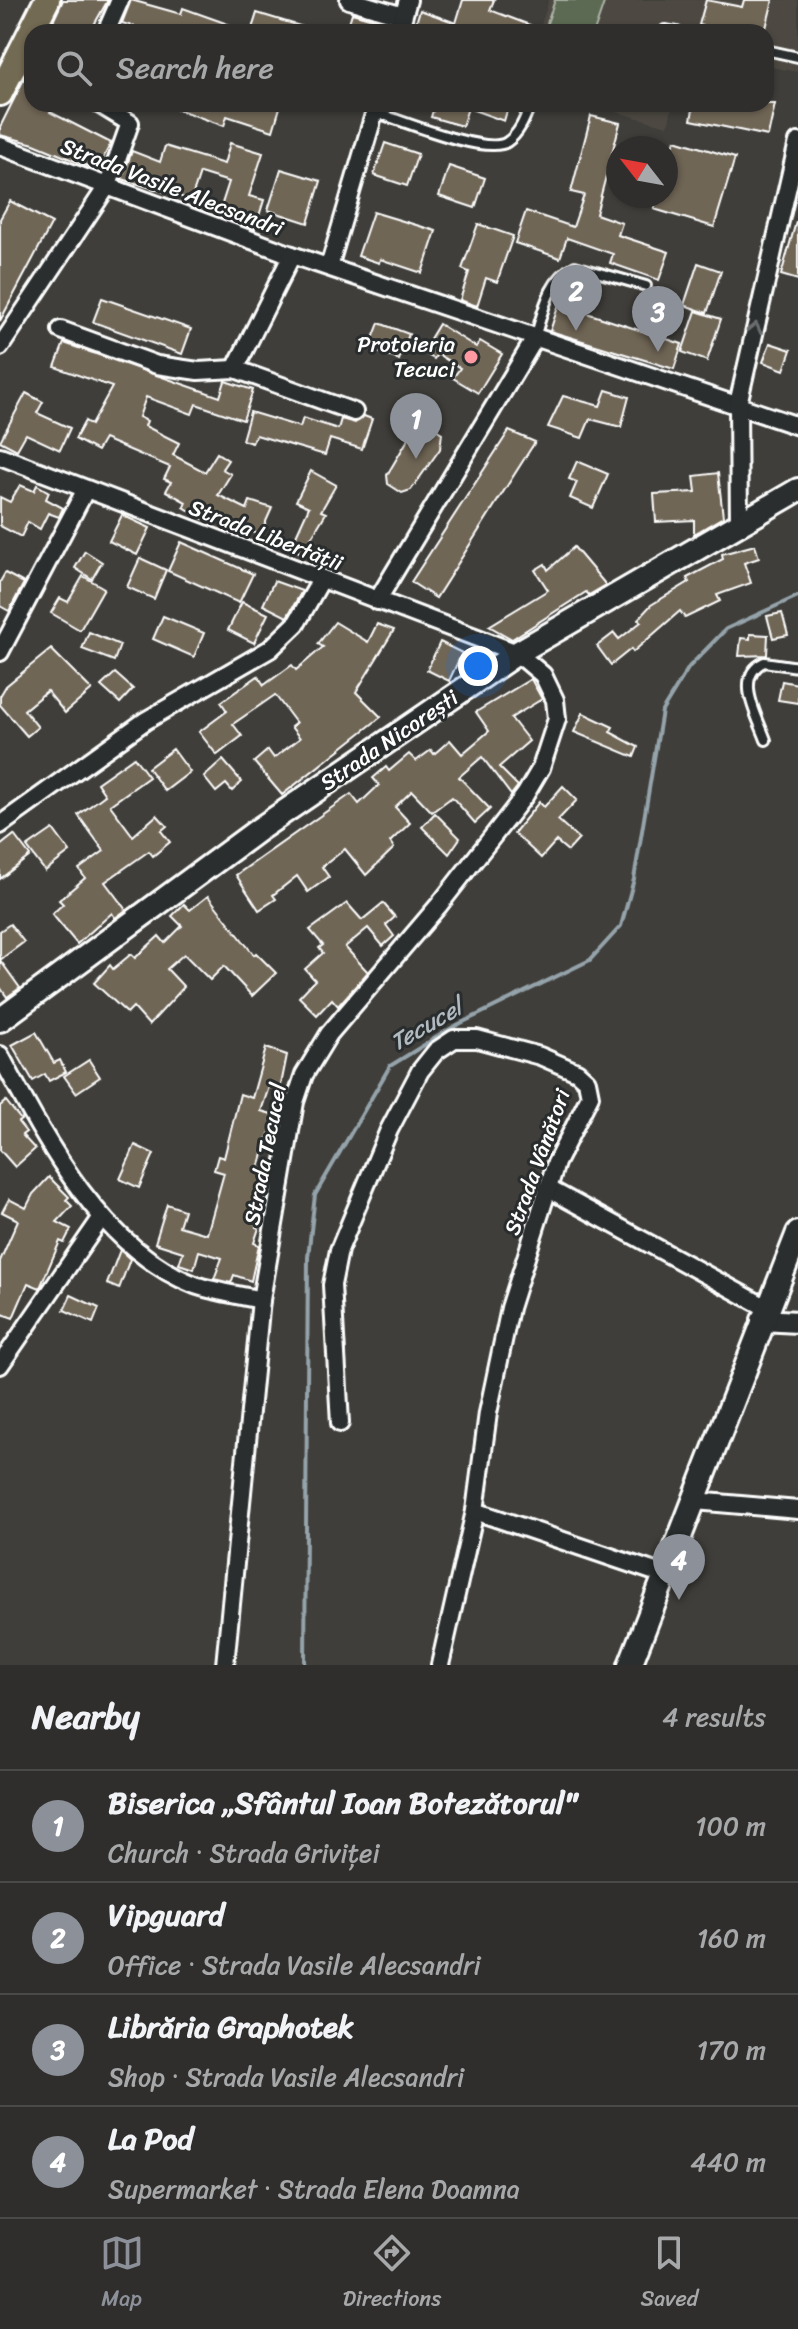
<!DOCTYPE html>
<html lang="en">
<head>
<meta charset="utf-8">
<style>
  :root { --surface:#2f2e2c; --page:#373634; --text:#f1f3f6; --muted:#a7a8a9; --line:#4a4a48; --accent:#8c9099 }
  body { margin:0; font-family:Sriracha,sans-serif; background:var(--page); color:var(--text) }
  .compass { position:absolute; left:606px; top:136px; width:72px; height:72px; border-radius:50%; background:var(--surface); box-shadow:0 2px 6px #0004; rotate:301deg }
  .you { position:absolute; left:478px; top:666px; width:28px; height:28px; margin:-20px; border:6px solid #fff; border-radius:50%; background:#1a73e8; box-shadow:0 0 0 12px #1a73e833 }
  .badge { display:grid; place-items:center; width:52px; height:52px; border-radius:50%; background:var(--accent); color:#fff; font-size:26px; font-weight:700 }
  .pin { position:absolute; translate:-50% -66px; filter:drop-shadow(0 2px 4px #0008) }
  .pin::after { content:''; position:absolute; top:42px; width:28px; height:24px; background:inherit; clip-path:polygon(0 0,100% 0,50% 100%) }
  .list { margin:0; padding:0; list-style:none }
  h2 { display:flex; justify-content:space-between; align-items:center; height:104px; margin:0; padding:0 32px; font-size:34px }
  h2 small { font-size:26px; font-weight:400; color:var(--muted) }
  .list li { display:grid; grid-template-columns:52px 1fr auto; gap:24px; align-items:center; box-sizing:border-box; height:112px; padding:0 32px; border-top:2px solid var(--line) }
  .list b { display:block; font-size:30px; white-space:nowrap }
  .list p { margin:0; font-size:26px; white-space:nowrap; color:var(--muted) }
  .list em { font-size:26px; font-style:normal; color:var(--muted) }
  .icon { flex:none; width:44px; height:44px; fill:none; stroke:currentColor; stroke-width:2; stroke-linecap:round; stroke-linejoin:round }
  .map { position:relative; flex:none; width:798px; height:1665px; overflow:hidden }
  .search { position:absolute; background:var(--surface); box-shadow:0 2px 6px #0004; left:24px; right:24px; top:24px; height:88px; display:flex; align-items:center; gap:20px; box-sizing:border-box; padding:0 28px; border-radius:24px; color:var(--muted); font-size:30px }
  .sheet { height:552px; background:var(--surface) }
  nav { display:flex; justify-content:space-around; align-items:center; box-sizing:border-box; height:112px; border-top:2px solid var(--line); background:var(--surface); font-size:22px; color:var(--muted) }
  nav a { display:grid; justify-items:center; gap:4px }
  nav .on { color:var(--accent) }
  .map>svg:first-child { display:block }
  .built { fill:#4e4a43 }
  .green { fill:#5b6a52; stroke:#adb4a8; stroke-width:2 }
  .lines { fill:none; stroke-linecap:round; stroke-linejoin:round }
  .stream { stroke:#95a3ab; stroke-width:4 }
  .building { fill:#706657; stroke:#fff; stroke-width:2 }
  .service-casing { stroke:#fff; stroke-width:14 }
  .minor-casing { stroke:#fff; stroke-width:22 }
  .tertiary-casing { stroke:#fff; stroke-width:26 }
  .secondary-casing { stroke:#fff; stroke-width:28 }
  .primary-casing { stroke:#fff; stroke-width:30 }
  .service { stroke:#2a2d2e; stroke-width:8 }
  .minor { stroke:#2a2d2e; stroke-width:16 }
  .tertiary { stroke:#2a2d2e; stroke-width:20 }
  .secondary { stroke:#2a2d2e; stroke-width:22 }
  .primary { stroke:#736b52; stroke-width:24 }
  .oneway { stroke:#6a6c6d }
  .poi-dot { fill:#ff9aa2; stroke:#2a2d2e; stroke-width:3 }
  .labels { text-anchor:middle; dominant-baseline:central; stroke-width:6; stroke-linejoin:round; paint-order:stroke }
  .street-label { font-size:22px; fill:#fff; stroke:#2a2d2e }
  .poi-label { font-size:22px; fill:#fff; stroke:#2a2d2e; text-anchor:end }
  .water-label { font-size:24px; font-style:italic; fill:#b0bac0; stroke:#2a2d2e }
</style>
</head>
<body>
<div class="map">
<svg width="798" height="1665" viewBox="0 0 798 1665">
  <rect width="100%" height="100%" fill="#3f3e3a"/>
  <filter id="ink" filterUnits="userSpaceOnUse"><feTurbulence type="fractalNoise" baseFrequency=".0125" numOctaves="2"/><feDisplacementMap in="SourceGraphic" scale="16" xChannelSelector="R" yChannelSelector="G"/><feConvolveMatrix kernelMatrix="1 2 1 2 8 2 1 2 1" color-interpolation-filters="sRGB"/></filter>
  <g filter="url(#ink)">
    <!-- built -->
    <g class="built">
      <path d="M549,0H798V72L766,66V32H539Z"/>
      <path d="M587,104H673L668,126Z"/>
    </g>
    <!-- green -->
    <path class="green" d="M555,0H605L594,32H544Z"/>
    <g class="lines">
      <!-- stream -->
      <path class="stream" d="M305,1665L308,1257L315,1195L390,1066L455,1026L590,960L621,926L634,879L662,711L689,667L726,629L798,596"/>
    </g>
    <!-- building -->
    <g class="building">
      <path d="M63,0H108L90,32H48Z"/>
      <path d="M131,0L181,14L183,8L250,32H180L166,28L165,32H153L122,23Z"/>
      <path d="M463,0H494L490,10L548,32H413L420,10L456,23Z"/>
      <path d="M706,0L742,7L744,0H773L765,32H728L699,25Z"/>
      <path d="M257,13L310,29V32H251Z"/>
      <path d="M352,13L390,24L388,32H346Z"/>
      <path d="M32,63V104H54L50,112L111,143L97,170L34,144L0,135V127Z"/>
      <path d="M163,104H281L273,131L227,116L224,126Z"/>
      <path d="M435,104H509L504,121L468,108L462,126L431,117Z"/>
      <path d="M694,104H775L768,136L691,120Z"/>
      <path d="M591,116L620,123L596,214L622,223L618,235L669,252L659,280L610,263L613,254L567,238L560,258L515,243L526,211L573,227L584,195L571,192Z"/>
      <path d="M675,140L735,158L714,227L654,209L658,196H666V169Z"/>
      <path d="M230,143L263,153L249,196L264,200L255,229L218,216L229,182L200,173L191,200L122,179L132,151L160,162L165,146L224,164Z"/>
      <path d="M385,143L418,154L407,186L374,175Z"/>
      <path d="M449,166L485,178L475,208L439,196Z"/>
      <path d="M281,169L321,181L308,223L268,210Z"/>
      <path d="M10,201L52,223L0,321V219Z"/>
      <path d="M373,212L436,231L422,273L380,259L379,263L358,256Z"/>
      <path d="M796,222H798V280L781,275Z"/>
      <path d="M478,224L513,236L497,282L486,278L477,306L460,300L469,272L462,269Z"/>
      <path d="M698,263L721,271L707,313L684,305Z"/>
      <path d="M102,298L191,329L182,354L93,322Z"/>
      <path d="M559,304L682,344L674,369L550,331Z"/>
      <path d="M696,311L721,319L707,361L682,352Z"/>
      <path d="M379,323L409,334L399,360L369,349Z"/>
      <path d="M439,324L476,347L480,341L502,354L478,393L453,378L460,368L437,354L434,359L422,352Z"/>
      <path d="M64,343L220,397L225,381L253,390L243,420L196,404L192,414L146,397L139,417L147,421L145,426L179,443L173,455L205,472L217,453L228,460L222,469L231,474L218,495L247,509L250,501L272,508L260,535L206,515L203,519L184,507L186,502L166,491L171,482L164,479L170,467L104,439L97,451L75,439L85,421L91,425L112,387L55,367Z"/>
      <path d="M770,343L791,350L784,370L763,362Z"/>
      <path d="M606,390L629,397L621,427L590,419L582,438L548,427L563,396L600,406Z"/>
      <path d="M26,393L43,402L37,413L70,428L60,450L26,434L17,450L0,441Z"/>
      <path d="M250,412L300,427L303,418L338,429L341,419L355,423L364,416L372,419L362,449L330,439L325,455L256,435L252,443L242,440Z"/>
      <path d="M426,423L442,433L440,449L411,490L402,493L388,484L387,475L413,431Z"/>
      <path d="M509,431L535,442L436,598L411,582Z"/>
      <path d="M577,461L608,474L593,508L570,498L577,482L569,479Z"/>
      <path d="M311,471L336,485L321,511L326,513L311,538L315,540L309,555L290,549L309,507L296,501Z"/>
      <path d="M718,473L723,517L694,534V520L656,522L654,494L696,492L694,476Z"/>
      <path d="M20,485L34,491L37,485L49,492L46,499L63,508L59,517L48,513L40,529L28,522L21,537L0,526V497L10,502Z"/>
      <path d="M122,515L150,528L137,555L109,541Z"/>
      <path d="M181,542L253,574L239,603L168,571Z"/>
      <path d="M755,545L759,558L744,563L751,583L717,595L720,601L685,618L680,611L633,652L631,649L611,665L597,646L614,633L619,639L641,622L638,619L651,605L689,582L687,578L723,559L722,554Z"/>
      <path d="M574,547L606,585L589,595L586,592L512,639L489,626L548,590L535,570L545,564L548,570Z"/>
      <path d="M85,551L102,562L92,579L75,568Z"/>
      <path d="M140,558L166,570L154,599L127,587Z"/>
      <path d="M5,573L24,583L9,611L0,606V582Z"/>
      <path d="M83,576L104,588L80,630L51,613L60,598L68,602Z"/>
      <path d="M274,581L302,591L287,617L263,605Z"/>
      <path d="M242,602L268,614L254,643L228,630Z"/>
      <path d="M782,613L788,635L773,638L767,616Z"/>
      <path d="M163,616L204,633L194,657L153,639Z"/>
      <path d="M335,622L368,642L377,624L394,630L356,692L381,717L282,795L254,762L268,750L274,758L300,738L291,727L296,723L275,695L233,724L242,736L217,755L199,732L227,711L221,702L258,676L264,685L292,665L296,670L323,647L318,644Z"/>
      <path d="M89,632L120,645L114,661L82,649Z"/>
      <path d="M750,634L768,635L767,655L739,656L741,638L750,639Z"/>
      <path d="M440,642L462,653L449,681L427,670Z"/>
      <path d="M51,649L92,690L65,713L47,691L24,710L38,727L27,736L0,705V696L6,686Z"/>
      <path d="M115,673L133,689L120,703L101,686Z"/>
      <path d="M531,679L542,699L511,718L529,741L499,767L518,786L511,795L482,757L459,777L490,809L475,823L452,797L432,812L412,791L395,807L410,823L390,842L394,848L366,875L345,849L322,867L329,877L308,892L297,876L273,895L276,899L259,910L236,875L351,794L359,804L379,785L373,778L386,767L389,771L409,754L416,761L431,750L434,754L450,740L462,754L489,731L476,712Z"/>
      <path d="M782,681L798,684V703L778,700Z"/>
      <path d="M583,713L613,727L610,732L638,747L634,757L574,732Z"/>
      <path d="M173,749L190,772L165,791L148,768Z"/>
      <path d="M134,757L149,777L110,805L133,836L157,815L167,826L161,831L170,842L153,856L149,851L105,882L126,910L115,918L112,913L77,944L52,914L63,904L59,900L85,878L79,869L104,851L78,815L105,795L97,783Z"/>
      <path d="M223,760L242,782L232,791L226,784L216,792L204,777Z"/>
      <path d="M563,786L577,800L558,820L579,839L568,851L556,841L541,858L514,833L539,802L544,807Z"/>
      <path d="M435,813L460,838L449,854L422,827Z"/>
      <path d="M53,829L70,852L45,871L27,847Z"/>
      <path d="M14,835L30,856L0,879V846Z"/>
      <path d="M208,896L254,955L256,953L276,973L252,996L224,966L210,980L184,954L167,969L184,987L149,1025L133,1007L127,1013L94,983L110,965L113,969L131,954L135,958L159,936L165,943L182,926L172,916L184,904L190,910Z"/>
      <path d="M347,903L362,920L383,903L395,917L386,925L394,936L383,946L368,928L345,947L368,972L338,1006L332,999L317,1015L299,997L315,980L305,969L323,953L319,948L323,945L310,930Z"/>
      <path d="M10,924L24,942L0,960L20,988L7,997L0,987V931Z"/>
      <path d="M36,1032L54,1063L60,1060L66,1072L49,1081L45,1074L33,1081L12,1045Z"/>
      <path d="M266,1048L287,1055L280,1090L269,1087L261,1111L279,1116L273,1135L269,1134L259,1168L272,1171L256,1227L259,1228L254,1243L259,1245L251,1281L234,1275L231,1283L214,1279L222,1258L199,1251L194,1269L179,1264L183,1252L155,1243L167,1204L184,1210L179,1226L207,1234L224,1173L214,1170L218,1156L224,1158L240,1094L252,1098Z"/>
      <path d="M89,1060L100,1077L76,1093L64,1076Z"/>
      <path d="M6,1101L21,1120L18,1122L26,1132L22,1135L35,1149L15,1167L0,1150V1106Z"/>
      <path d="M135,1145L154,1154L139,1188L120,1179Z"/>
      <path d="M49,1177L69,1197L66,1200L72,1206L57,1222L71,1229L64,1243L60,1241L40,1288L28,1283L13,1318L0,1313V1261L18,1220L2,1212L9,1199L26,1208L33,1194Z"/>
      <path d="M120,1250L130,1259L119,1289L107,1284Z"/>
      <path d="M71,1295L99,1308L93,1323L64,1310Z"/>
    </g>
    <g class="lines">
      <!-- service casing -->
      <g class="service-casing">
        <g id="service">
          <path d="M665,30L677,32"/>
          <path d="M766,50L798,57"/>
          <path d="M375,112C400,120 487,156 507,142C520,133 525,118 530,105"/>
          <path d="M535,338C543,312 548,279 575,266L646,286"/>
          <path d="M766,740C758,717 733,677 764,662L798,667"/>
        </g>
      </g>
      <!-- minor casing -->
      <g class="minor-casing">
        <g id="minor">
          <path d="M349,0L403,16"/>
          <path d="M106,32L120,0"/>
          <path d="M399,32L408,0"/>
          <path d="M0,146L292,255L798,426"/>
          <path d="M329,267L377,104"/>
          <path d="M61,330L157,365L198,371L235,369L354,412"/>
          <path d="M0,347L108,185L130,123L99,104"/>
          <path d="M235,369L292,255"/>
          <path d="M0,456L517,653L543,675L555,700L557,719L541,768L525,795L439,905L329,1034L304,1075L295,1102L261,1300L225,1665"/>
          <path d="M739,525L738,404L798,142"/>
          <path d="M377,601L534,340"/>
          <path d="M0,652L86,489"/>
          <path d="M0,825L145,721L270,649L296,624L321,580"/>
          <path d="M0,1055C44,1138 101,1249 195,1285C216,1292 240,1295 261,1300"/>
          <path d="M547,1188L767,1308"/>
          <path d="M0,1365L102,1217"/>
          <path d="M340,1423L332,1285L339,1250L389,1130L420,1071L436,1051L454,1039H477L540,1056L577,1072L587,1081L590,1096L556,1163L510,1308L488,1413L475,1511L440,1665"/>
          <path d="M695,1501L798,1510"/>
          <path d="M475,1511L667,1576"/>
        </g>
      </g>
      <!-- tertiary casing -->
      <g class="tertiary-casing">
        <path id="tertiary" d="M762,1320L798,1322"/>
      </g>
      <!-- secondary casing -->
      <g class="secondary-casing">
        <g id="secondary">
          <path d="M0,1020L258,830L517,653L798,490"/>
          <path d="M630,1665L798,1233"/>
        </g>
      </g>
      <!-- primary casing -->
      <g class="primary-casing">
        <path id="primary" d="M0,93L47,0"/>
      </g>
      <!-- service -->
      <use href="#service" class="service"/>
      <!-- minor -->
      <use href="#minor" class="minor"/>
      <!-- tertiary -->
      <use href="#tertiary" class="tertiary"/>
      <!-- secondary -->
      <use href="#secondary" class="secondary"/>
      <!-- primary -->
      <use href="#primary" class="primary"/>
    </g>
    <!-- one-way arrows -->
    <defs><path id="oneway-chevron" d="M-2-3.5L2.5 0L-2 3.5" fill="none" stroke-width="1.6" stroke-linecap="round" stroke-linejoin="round" transform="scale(2)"/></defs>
    <use class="oneway" href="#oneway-chevron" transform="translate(755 328) rotate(-77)"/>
  </g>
  <!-- markers -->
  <circle class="poi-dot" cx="471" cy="357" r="8"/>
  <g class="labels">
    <!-- street labels -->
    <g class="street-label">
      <text transform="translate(172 187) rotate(21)">Strada Vasile Alecsandri</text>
      <text transform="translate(266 535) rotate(21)">Strada Libertății</text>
      <text transform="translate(389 740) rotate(-34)">Strada Nicorești</text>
      <text transform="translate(265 1154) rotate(-79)">Strada Tecucel</text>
      <text transform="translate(537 1162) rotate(-70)">Strada Vânători</text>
    </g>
    <!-- poi labels -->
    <g class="poi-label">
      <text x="455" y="344">Protoieria<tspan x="455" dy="25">Tecuci</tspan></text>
    </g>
    <!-- water labels -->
    <g class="water-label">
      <text transform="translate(426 1025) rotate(-30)">Tecucel</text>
    </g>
  </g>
</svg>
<svg class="compass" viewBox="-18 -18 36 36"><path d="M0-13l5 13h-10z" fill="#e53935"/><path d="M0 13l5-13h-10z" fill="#a7a8a9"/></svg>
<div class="you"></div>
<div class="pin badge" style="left:416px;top:459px">1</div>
<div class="pin badge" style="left:576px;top:331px">2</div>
<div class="pin badge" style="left:658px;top:352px">3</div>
<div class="pin badge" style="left:679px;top:1600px">4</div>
<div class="search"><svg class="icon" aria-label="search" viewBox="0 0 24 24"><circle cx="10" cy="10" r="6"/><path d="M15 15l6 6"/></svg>Search here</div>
</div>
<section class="sheet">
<h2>Nearby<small>4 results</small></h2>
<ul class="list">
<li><span class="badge">1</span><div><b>Biserica „Sfântul Ioan Botezătorul&quot;</b><p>Church · Strada Griviței</p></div><em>100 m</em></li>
<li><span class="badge">2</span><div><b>Vipguard</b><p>Office · Strada Vasile Alecsandri</p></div><em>160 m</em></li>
<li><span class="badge">3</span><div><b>Librăria Graphotek</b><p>Shop · Strada Vasile Alecsandri</p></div><em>170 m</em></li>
<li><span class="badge">4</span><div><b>La Pod</b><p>Supermarket · Strada Elena Doamna</p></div><em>440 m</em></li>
</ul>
</section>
<nav>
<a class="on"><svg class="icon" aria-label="map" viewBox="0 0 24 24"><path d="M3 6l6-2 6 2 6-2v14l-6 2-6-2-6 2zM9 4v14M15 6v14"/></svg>Map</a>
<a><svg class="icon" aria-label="directions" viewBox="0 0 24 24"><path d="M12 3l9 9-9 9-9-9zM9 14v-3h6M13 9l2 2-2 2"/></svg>Directions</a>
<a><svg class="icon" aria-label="saved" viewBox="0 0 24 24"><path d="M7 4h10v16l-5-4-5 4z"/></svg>Saved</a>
</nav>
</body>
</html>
